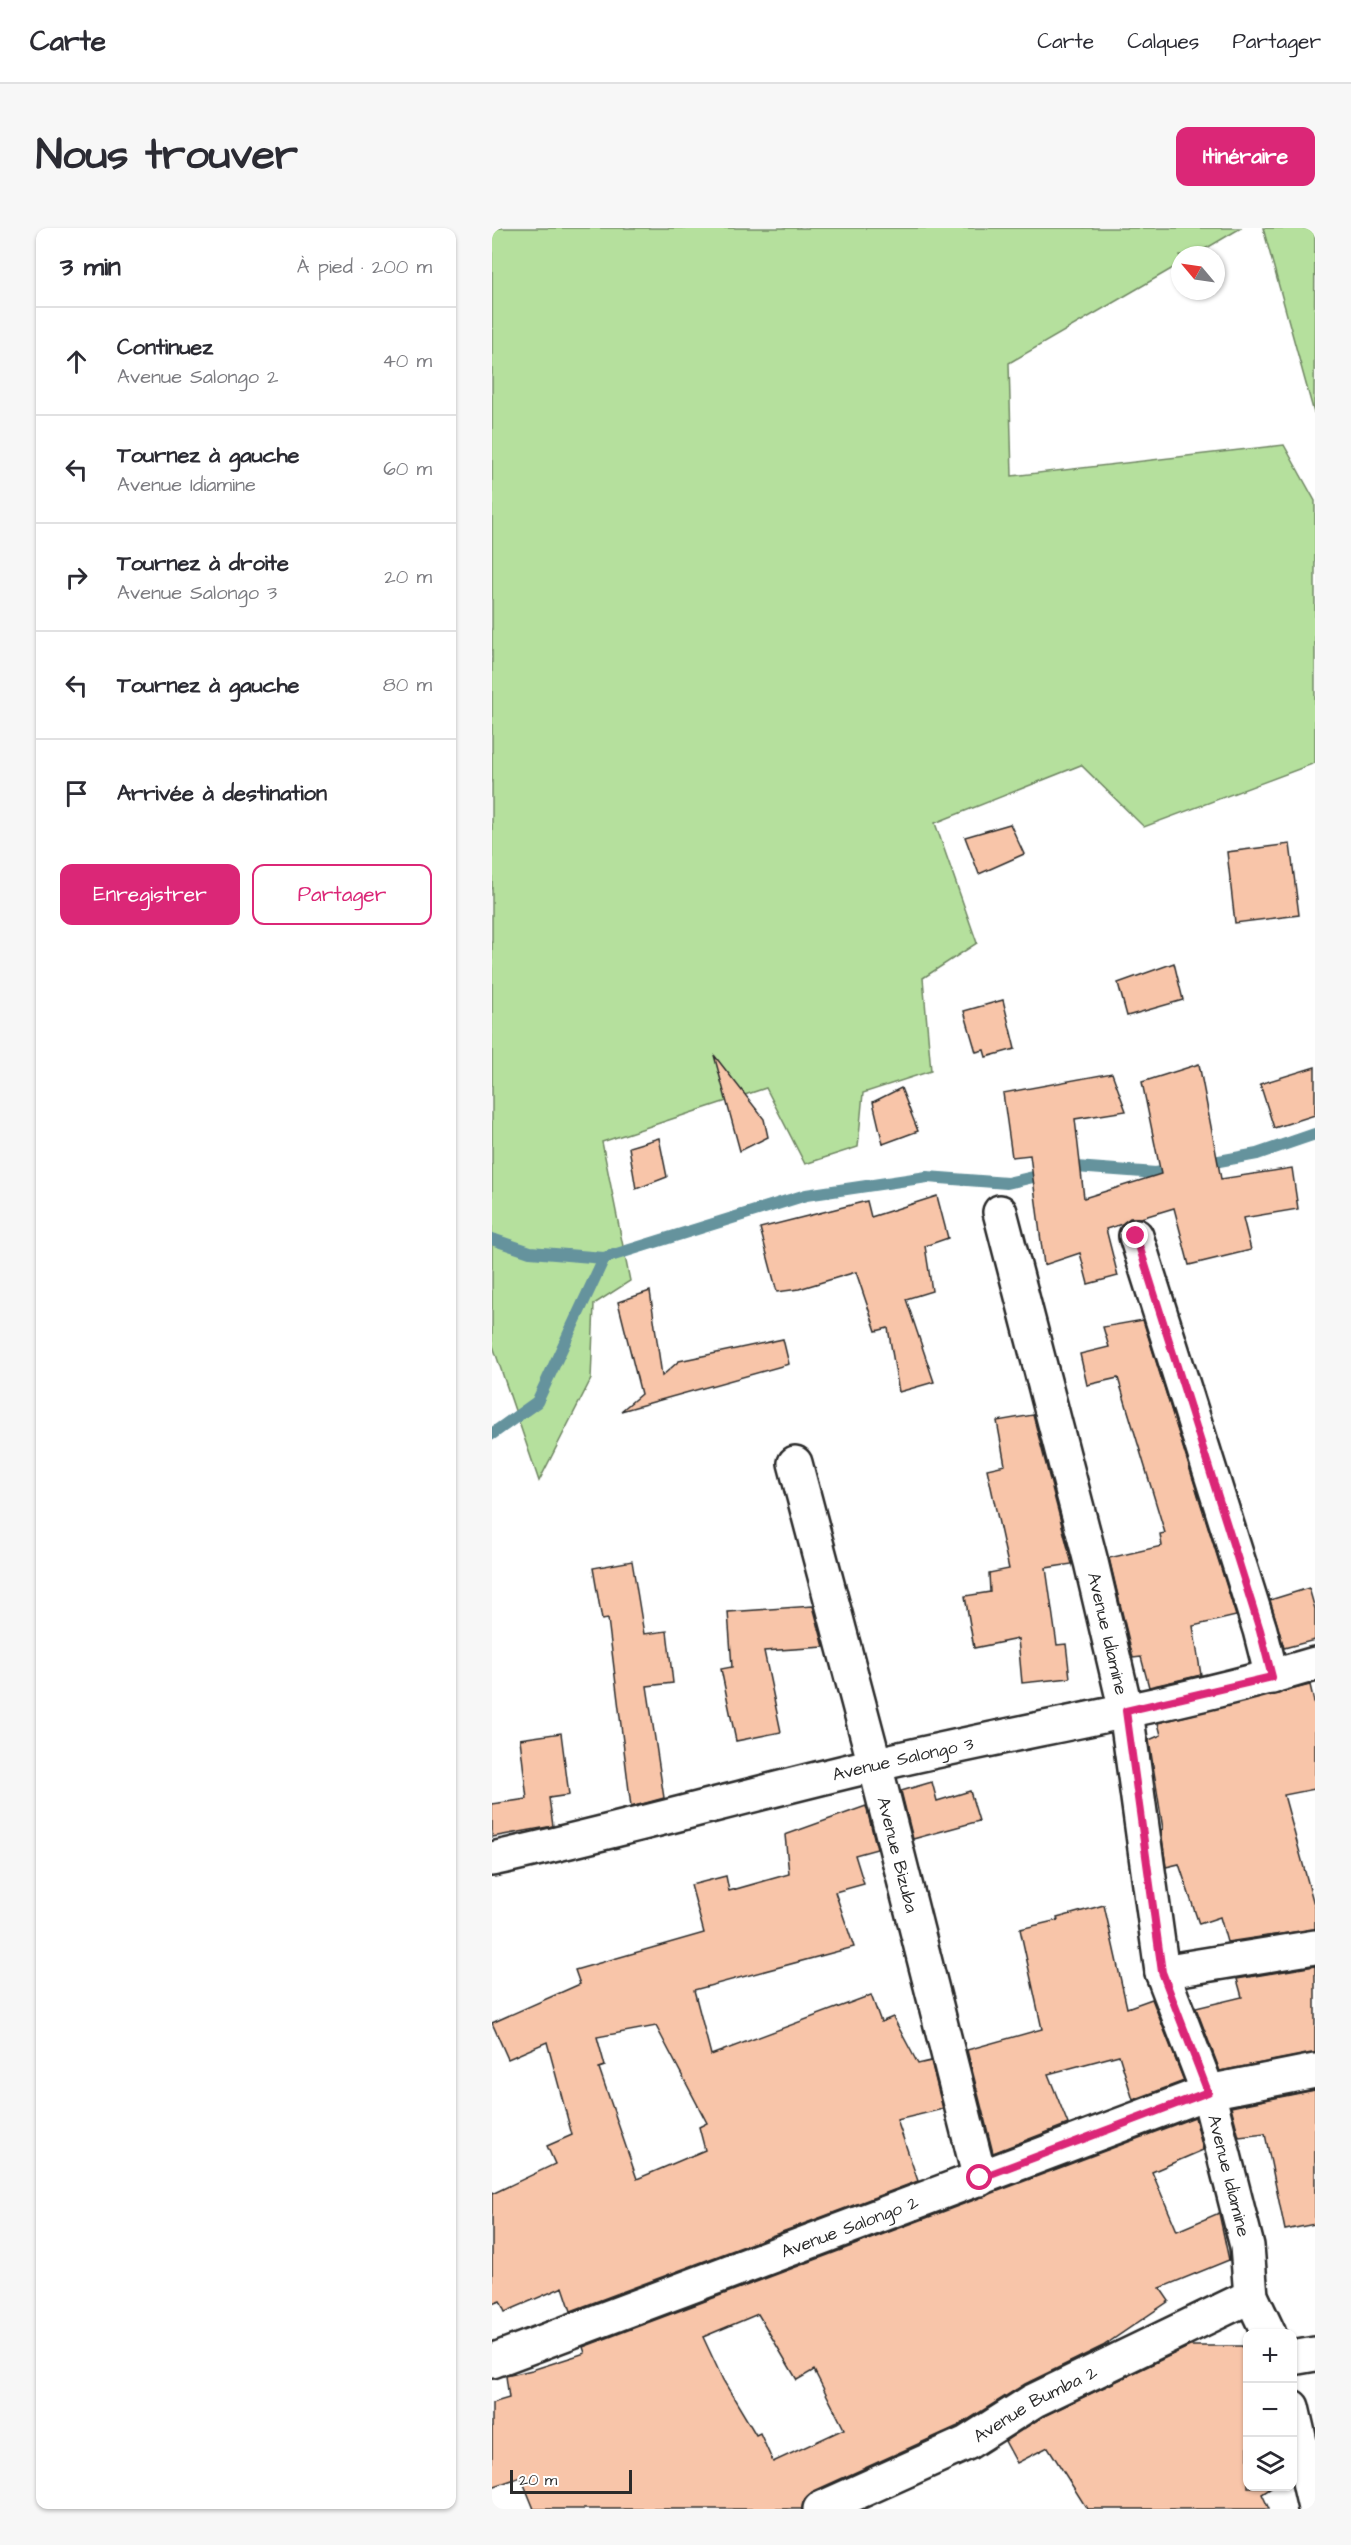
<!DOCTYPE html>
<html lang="fr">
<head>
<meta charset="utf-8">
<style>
  :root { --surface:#fff; --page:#f7f7f7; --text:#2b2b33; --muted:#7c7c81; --line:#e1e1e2; --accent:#db2777 }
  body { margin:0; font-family:"Architects Daughter",sans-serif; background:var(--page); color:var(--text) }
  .controls { position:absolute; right:18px; bottom:18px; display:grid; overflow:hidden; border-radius:12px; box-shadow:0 2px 4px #0004 }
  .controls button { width:54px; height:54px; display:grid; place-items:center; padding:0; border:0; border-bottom:2px solid var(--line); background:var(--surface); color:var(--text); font:30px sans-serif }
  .compass { position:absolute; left:679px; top:18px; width:54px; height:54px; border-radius:50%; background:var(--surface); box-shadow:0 2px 4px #0004; rotate:299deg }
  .scale { position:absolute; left:18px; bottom:15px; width:122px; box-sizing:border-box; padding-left:6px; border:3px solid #2b2b2b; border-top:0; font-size:16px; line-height:21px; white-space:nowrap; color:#2b2b2b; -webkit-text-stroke:4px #fff; paint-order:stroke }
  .stop { position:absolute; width:18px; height:18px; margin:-14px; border:4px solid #db2777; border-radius:50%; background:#fff }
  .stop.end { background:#db2777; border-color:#fff; box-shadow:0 2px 6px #0008 }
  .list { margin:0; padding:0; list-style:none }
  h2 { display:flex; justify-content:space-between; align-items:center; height:78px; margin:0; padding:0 24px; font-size:26px }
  h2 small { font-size:20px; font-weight:400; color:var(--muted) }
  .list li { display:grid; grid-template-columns:39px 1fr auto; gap:18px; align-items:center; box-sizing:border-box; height:108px; padding:0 24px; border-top:2px solid var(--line) }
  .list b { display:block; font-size:22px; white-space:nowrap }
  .list p { margin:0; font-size:20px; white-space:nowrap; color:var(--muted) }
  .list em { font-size:20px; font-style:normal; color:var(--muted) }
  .actions { display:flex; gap:12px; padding:18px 24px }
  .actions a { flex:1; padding:14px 0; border:2px solid var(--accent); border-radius:12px; text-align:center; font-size:21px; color:var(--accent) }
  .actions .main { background:var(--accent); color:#fff }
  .icon { flex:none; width:33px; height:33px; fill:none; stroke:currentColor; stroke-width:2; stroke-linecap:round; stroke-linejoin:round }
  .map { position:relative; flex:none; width:823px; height:2281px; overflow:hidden; border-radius:12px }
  header { display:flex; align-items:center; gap:36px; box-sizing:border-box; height:84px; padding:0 30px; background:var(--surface); border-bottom:2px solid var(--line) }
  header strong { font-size:28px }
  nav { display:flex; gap:33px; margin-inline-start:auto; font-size:21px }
  .intro { display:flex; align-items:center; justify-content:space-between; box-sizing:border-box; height:144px; padding:0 36px }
  h1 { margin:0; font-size:42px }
  .button { padding:15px 27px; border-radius:12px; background:var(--accent); color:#fff; font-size:21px; font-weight:700 }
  main { display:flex; gap:36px; padding:0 36px }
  aside { flex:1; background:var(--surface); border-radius:12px; box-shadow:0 2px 4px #0004 }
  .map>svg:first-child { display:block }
  .green { fill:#b5e09d; stroke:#708664; stroke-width:1.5 }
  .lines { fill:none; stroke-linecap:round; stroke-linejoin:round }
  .stream { stroke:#65939d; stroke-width:12 }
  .building { fill:#f8c5a9; stroke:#2b2b2b; stroke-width:1.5; fill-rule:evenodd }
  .minor-casing { stroke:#2b2b2b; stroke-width:38 }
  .minor { stroke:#fff; stroke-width:33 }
  .route { stroke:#db2777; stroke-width:8 }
  .labels { text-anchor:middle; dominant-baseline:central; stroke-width:6; stroke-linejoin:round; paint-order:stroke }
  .street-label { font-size:18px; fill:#2b2b2b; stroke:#fff }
</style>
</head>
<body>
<header>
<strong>Carte</strong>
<nav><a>Carte</a><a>Calques</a><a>Partager</a></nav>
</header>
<div class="intro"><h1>Nous trouver</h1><a class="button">Itinéraire</a></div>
<main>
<aside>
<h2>3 min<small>À pied · 200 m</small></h2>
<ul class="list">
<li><svg class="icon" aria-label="ahead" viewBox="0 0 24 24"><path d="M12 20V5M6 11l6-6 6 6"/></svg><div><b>Continuez</b><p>Avenue Salongo 2</p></div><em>40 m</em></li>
<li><svg class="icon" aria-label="left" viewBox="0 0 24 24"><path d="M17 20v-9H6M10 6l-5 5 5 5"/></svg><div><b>Tournez à gauche</b><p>Avenue Idiamine</p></div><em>60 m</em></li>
<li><svg class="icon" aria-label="right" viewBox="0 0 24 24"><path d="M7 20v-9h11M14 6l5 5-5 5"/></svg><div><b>Tournez à droite</b><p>Avenue Salongo 3</p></div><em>20 m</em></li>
<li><svg class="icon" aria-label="left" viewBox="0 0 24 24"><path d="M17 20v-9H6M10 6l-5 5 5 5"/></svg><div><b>Tournez à gauche</b></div><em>80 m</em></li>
<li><svg class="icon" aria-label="arrive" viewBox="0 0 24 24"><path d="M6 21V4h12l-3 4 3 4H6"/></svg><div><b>Arrivée à destination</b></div></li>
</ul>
<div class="actions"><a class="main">Enregistrer</a><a>Partager</a></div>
</aside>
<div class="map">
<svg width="823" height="2281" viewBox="0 0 823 2281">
  <rect width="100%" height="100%" fill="#fff"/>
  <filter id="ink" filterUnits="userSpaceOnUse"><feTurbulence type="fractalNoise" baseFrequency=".0167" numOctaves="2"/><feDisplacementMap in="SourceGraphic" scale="12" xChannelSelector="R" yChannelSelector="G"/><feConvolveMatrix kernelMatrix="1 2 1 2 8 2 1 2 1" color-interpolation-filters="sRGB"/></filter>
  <g filter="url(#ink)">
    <!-- green -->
    <g class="green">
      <path d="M0,0H749L703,27H688V36L517,135L520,248L792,217L823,273V535L652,599L589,537L443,595L485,715L431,750L439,843L371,865L366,919L313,936L274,860L110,914L138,1053L102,1076L99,1151L47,1253L0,1115Z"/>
      <path d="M771,0H823L822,185Z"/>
    </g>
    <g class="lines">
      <!-- stream -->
      <g class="stream">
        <path d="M711,936L765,926L823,906"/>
        <path d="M574,942L584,939L664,945L685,941"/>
        <path d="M0,1011L38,1024L112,1030L314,967L435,949L515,955L554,946"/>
        <path d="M0,1206L45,1174L112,1030"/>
      </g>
    </g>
    <!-- building -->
    <g class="building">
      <path d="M518,596L532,626L487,646L473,609Z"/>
      <path d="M798,616L807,687L743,695L735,624Z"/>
      <path d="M682,735L691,772L635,788L626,755Z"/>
      <path d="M511,772L523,821L494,829L492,822L484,824L472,783Z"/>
      <path d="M222,827L272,891L276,909L248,923Z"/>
      <path d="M707,836L729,951L800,940L806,981L751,990L759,1022L697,1037L682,980L649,990H638L630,996L614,1001L626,1048L596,1056L588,1025L552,1037L538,927L520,929L511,865L620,845L634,883L583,891L592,970L669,946L650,854Z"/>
      <path d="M823,839V887L782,900L768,856Z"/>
      <path d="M409,860L426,903L391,916L381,874Z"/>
      <path d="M167,910L175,949L144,961L137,919Z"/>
      <path d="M445,968L456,1010L433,1018L440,1063L414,1071L442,1154L407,1164L396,1100L384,1103L364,1044L307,1061L285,1064L268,1000L375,973L379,989Z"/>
      <path d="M158,1063L170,1148L187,1133L291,1111L297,1136L129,1183L149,1166L126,1074Z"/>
      <path d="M651,1092L744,1388L701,1398L709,1447L657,1459L649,1429L641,1430L617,1330L670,1318L668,1306L673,1305L626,1150L595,1157L588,1126L617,1119L611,1099Z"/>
      <path d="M541,1187L580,1336L554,1340L565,1417L574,1416L578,1450L530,1455L526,1411L482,1420L473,1368L498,1364L497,1345L517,1341L495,1241L513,1237L505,1193Z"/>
      <path d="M140,1333L152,1406L175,1403L181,1455L155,1458L172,1570L139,1579L116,1391L110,1392L101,1340Z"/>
      <path d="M817,1360L823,1381V1412L792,1420L778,1372Z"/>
      <path d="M321,1378L332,1419L272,1423L289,1504L244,1513L229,1441L240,1439L236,1384Z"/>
      <path d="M818,1457L823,1478V1561L792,1567L823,1680V1701L735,1714L728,1689L707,1696L687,1636L674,1639L669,1602L671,1601L657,1512L669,1507L666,1495Z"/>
      <path d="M69,1505L77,1567L57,1570L61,1598L0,1609V1576L35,1571L28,1511Z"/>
      <path d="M440,1554L445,1573L478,1563L487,1593L421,1611L409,1563Z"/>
      <path d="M374,1578L385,1621L363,1627L372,1656L343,1664L362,1719L202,1762L219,1827L379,1767L389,1794L401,1789L426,1836L439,1833L451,1881L405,1892L426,1953L79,2083L71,2059L13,2084L8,2073L0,2076V1966L63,1936L55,1918L80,1907L55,1814L16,1831L0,1795L88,1756L83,1742L212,1705L199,1657L234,1648L237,1663L297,1646L293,1607ZM164,1798L215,1895L207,1899L213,1922L145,1951L107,1840L113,1838L105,1809Z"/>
      <path d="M612,1677L635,1780L660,1771L692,1853L641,1872L627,1827L556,1846L576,1896L501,1925L475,1822L550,1801L528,1701L566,1692L565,1690Z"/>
      <path d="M823,1738V1825L728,1843L704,1780L750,1769L745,1751Z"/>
      <path d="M823,1862V1996L793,2002L773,1906L747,1909L739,1879Z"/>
      <path d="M703,1889L711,1922L660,1944L685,2003L727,1985L737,2032L668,2060L677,2073L611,2118L533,2156L466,2198L320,2264L313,2271L310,2281H42L29,2249L0,2259V2175L17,2170L14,2148L40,2142L93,2125L91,2119ZM266,2086L305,2152L322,2142L352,2201L281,2234L268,2205L264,2207L231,2152L211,2109Z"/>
      <path d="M698,2118H750L756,2130V2259H781L770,2266L777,2281H595L556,2219L525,2235L513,2213L550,2189Z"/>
    </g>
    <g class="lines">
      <!-- minor casing -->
      <g class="minor-casing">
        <g id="minor">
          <path id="s1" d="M508,984L599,1334L634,1483L670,1744L716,1864L755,2018L759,2068L777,2106"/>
          <path d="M644,1008L768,1402L780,1449"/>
          <path id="s2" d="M303,1235L383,1537L488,1951"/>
          <path id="s3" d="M0,1631C128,1603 255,1567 382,1537C529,1502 679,1479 823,1436"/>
          <path d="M670,1744L823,1719"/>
          <path d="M800,2130L823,2126"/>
          <path id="s4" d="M0,2133L716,1864L823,1843"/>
          <path d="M800,2179L823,2280"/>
          <path id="s5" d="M328,2281L475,2215L541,2173L759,2068"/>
        </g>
      </g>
      <!-- minor -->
      <use href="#minor" class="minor"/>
    </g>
  </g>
  <g class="lines" filter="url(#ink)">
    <!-- route -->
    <path class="route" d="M488,1950L716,1864L670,1744L634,1483L780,1449L768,1402L644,1008"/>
  </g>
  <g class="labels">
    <!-- street labels -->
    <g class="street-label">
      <text stroke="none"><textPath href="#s1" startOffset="435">Avenue Idiamine</textPath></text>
      <text stroke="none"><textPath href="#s3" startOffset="423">Avenue Salongo 3</textPath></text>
      <text stroke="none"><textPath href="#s2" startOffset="405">Avenue Bizuba</textPath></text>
      <text stroke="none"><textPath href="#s1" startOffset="993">Avenue Idiamine</textPath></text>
      <text stroke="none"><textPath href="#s4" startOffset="382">Avenue Salongo 2</textPath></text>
      <text stroke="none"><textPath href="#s5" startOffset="240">Avenue Bumba 2</textPath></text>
    </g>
  </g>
</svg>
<div class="controls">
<button>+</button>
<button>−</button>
<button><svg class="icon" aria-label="layers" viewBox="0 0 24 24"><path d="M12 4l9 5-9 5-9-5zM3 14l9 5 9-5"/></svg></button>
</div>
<svg class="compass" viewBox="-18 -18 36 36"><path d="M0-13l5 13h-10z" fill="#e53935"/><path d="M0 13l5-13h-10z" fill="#7c7c81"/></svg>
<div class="scale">20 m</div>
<div class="stop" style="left:488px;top:1950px"></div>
<div class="stop end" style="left:644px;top:1008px"></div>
</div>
</main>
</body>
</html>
